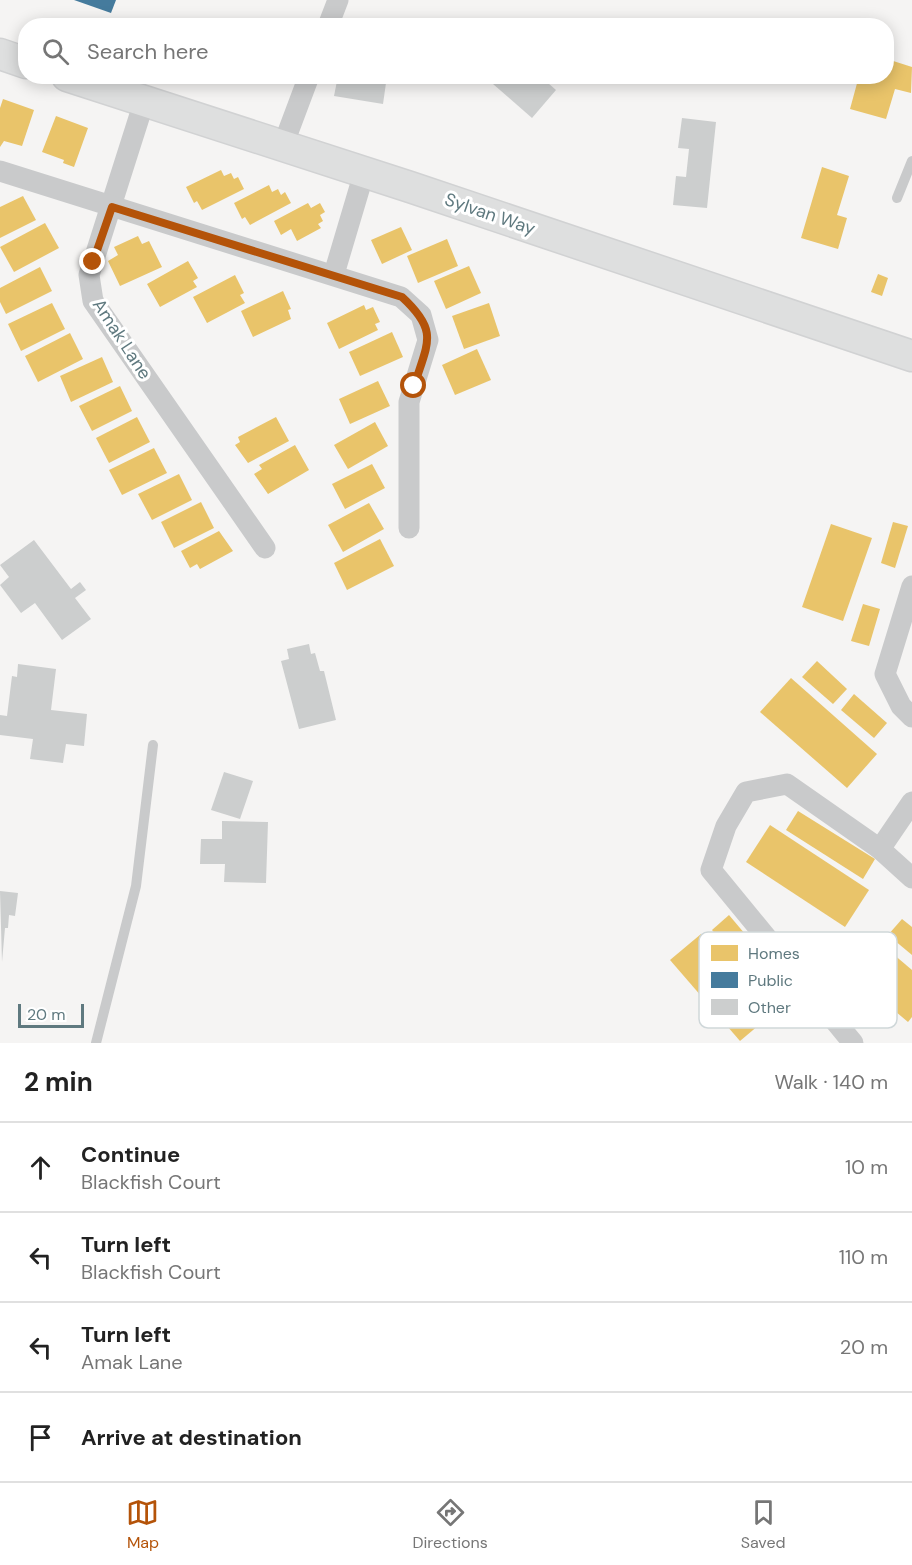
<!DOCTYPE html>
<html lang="en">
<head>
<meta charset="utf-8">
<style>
  :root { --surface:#fff; --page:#f2f2f2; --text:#222; --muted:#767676; --line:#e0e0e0; --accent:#b45309 }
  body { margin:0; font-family:"DM Sans",sans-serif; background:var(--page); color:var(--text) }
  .scale { position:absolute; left:18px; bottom:15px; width:66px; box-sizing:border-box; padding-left:6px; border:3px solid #5f797f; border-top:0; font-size:16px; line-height:21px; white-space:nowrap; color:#5f797f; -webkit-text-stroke:4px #fff; paint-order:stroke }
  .stop { position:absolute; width:18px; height:18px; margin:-14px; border:4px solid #b45309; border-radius:50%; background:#fff }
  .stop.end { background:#b45309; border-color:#fff; box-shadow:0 2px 6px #0008 }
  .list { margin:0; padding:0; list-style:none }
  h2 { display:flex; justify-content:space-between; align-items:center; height:78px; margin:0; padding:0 24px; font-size:26px }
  h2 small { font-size:20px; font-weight:400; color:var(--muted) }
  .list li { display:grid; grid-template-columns:39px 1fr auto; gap:18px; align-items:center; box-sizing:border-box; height:90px; padding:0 24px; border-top:2px solid var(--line) }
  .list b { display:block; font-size:22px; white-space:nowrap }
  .list p { margin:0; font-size:20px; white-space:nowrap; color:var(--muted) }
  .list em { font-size:20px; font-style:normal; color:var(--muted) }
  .icon { flex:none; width:33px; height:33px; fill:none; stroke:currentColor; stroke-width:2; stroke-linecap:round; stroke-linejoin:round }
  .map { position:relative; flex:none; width:912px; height:1043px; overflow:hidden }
  .search { position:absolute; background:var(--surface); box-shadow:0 3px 15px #0003; left:18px; right:18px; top:18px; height:66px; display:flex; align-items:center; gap:15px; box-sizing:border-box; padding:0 21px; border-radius:24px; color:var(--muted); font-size:22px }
  .sheet { height:438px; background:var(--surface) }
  nav { display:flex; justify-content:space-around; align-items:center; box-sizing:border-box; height:84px; border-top:2px solid var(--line); background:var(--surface); font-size:16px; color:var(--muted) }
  nav a { display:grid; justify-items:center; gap:3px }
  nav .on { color:var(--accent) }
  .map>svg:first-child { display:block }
  .homes { fill:#e9c46a }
  .public { fill:#457b9d }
  .building { fill:#cccece }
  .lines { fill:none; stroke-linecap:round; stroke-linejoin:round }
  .secondary-casing { stroke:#d1d2d3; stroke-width:33 }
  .lane { stroke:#c9cacb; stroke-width:10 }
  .street { stroke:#c9cacb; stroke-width:21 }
  .secondary { stroke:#dedfdf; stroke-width:30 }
  .route { stroke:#b45309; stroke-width:8 }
  .labels { text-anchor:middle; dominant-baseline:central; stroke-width:6; stroke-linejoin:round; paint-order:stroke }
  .street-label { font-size:18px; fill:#5f797f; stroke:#fff }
  .key { fill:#fff; stroke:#cfd7d9; stroke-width:1.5 }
  .key-label { font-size:16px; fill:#5f797f }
</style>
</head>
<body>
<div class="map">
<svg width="912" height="1043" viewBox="0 0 912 1043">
  <rect width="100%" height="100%" fill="#f5f4f3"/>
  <!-- homes -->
  <g class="homes">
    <path d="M887,59L912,67L911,93L895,89L886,119L850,109L859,76H886Z"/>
    <path d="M3,99L34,110L22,146L4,141L0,147V108Z"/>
    <path d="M56,116L88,128L74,167L63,163L64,160L42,152Z"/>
    <path d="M822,167L849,176L837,215L847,218L838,249L801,238Z"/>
    <path d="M221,170L224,176L231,173L234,179L238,177L244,189L202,210L197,201L194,203L186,187Z"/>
    <path d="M269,185L272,192L278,189L281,195L285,192L291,203L250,225L245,217L242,219L234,203Z"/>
    <path d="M23,196L36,220L0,238V207Z"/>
    <path d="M308,203L311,208L320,203L325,212L320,215L323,221L318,224L321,228L297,241L291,229L281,235L274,221Z"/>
    <path d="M45,223L59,248L14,272L0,247Z"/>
    <path d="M401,227L412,250L382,264L371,240Z"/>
    <path d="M138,236L142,244L149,241L162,267L120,286L108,261L118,255L114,247Z"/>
    <path d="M447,239L458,266L418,283L407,256Z"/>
    <path d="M188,261L198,278L193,281L197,287L160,307L147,284Z"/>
    <path d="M469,266L481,293L446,309L434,281Z"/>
    <path d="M40,267L52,291L6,314L0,302V288Z"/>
    <path d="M878,274L888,278L882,296L871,292Z"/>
    <path d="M235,275L244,293L240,295L245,303L207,323L193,297Z"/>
    <path d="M283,291L291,309L288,310L291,319L253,337L241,311Z"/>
    <path d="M52,303L65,329L21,351L8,324Z"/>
    <path d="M489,303L500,336L464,349L452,316Z"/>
    <path d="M364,305L366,310L373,307L380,322L375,324L378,330L339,349L327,323Z"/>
    <path d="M392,332L403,357L360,376L349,352Z"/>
    <path d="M70,333L83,359L38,382L25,356Z"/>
    <path d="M477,349L491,380L455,395L442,365Z"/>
    <path d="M102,357L113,382L71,402L60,376Z"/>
    <path d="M378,381L390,406L350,424L339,399Z"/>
    <path d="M120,386L132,411L92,431L79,406Z"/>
    <path d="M137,417L150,442L109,463L96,438Z"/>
    <path d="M276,417L289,441L248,463L235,445L240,442L238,437Z"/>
    <path d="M375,422L388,446L348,469L334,445Z"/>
    <path d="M295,445L309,470L268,494L254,474L262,469L259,465Z"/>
    <path d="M154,448L167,473L122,495L109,470Z"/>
    <path d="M372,464L385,488L345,509L332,484Z"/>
    <path d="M179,474L192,500L152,520L138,494Z"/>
    <path d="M201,502L214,528L174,548L161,522Z"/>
    <path d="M369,503L384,529L343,552L328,525Z"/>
    <path d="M893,522L908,526L895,568L881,563Z"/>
    <path d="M831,524L872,538L843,621L802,607Z"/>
    <path d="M219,531L233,551L200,569L197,564L190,568L181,551Z"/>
    <path d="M380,539L394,566L347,590L334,563Z"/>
    <path d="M863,604L880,609L869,646L851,641Z"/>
    <path d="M817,661L847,689L833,704L802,677Z"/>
    <path d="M791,678L877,754L847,788L760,712Z"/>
    <path d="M854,694L887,723L874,738L841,710Z"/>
    <path d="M798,811L875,859L863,879L786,830Z"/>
    <path d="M770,825L869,890L845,927L746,862Z"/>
    <path d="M729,915L788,985L770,999L712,930Z"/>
    <path d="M902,919L912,927V955L888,935Z"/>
    <path d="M701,934L771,1015L740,1041L670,960Z"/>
    <path d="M873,937L912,970V1017L908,1022L845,969Z"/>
  </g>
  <!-- public -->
  <path class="public" d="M74,0H116L111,13Z"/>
  <!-- building -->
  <g class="building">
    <path d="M338,76H387L383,104L334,96Z"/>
    <path d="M499,76H540L556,90L532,118L493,84Z"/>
    <path d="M682,118L716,122L707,208L673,205L676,176L686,177L689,149L678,148Z"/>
    <path d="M34,540L71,589L80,582L86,590L75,598L91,619L62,640L35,603L21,613L0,585L9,577L0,565Z"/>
    <path d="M309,644L311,654L315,653L320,671H324L336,720L299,729L281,661L289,659L287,649Z"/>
    <path d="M18,664L56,669L51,710L87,714L84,746L66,744L63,763L30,759L33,739L0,735V715L7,716L12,676L17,677Z"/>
    <path d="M224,772L253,781L240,819L211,810Z"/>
    <path d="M222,821L268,822L266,883L224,882L225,864H200L201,839H222Z"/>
    <path d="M0,891L18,893L15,916L9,915L8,928H5L2,962Z"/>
  </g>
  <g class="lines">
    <!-- secondary casing -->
    <g class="secondary-casing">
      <g id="secondary">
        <path d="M0,54L26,63"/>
        <path d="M67,76L410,187L912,356"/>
      </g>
    </g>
    <!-- lane -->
    <g class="lane">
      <path d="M897,198L912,161"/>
      <path d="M96,1043L136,886L153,745"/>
    </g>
    <!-- street -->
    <g class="street">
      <path d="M328,26L338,0"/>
      <path d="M144,102L89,275L93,301L265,548"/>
      <path d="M282,148L309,76"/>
      <path d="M0,171L401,297L421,315L428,340L409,402V528"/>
      <path d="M334,274L364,173"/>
      <path d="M912,586L885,674L901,706L912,717"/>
      <path d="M880,849L912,802"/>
      <path d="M853,1043L711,870L726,826L746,792L787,784L880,849L912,878"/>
    </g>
    <!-- secondary -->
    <use href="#secondary" class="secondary"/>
  </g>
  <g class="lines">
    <!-- route -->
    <path class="route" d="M93,262L112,207L402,297C439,331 428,342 414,386"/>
  </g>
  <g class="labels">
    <!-- street labels -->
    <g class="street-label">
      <text transform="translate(490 214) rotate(19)">Sylvan Way</text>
      <text transform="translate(122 339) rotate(57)">Amak Lane</text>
    </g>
  </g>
  <!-- legend -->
  <rect x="699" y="932" width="198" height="96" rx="9" class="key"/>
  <rect x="711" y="945" width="27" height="16" fill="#e9c46a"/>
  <rect x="711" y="972" width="27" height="16" fill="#457b9d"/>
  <rect x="711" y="999" width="27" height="16" fill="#cccece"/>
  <g class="key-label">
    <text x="748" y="959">Homes</text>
    <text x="748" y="986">Public</text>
    <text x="748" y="1013">Other</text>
  </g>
</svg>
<div class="scale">20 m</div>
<div class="stop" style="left:414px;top:386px"></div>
<div class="stop end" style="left:93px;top:262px"></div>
<div class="search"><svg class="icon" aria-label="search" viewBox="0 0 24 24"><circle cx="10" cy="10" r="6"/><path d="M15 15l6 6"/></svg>Search here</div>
</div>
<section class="sheet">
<h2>2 min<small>Walk · 140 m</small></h2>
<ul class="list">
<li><svg class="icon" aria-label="ahead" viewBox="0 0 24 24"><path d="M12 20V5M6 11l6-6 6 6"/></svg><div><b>Continue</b><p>Blackfish Court</p></div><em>10 m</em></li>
<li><svg class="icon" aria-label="left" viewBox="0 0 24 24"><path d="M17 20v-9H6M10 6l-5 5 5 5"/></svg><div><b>Turn left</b><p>Blackfish Court</p></div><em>110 m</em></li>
<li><svg class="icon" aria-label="left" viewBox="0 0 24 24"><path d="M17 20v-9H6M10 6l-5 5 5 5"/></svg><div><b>Turn left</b><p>Amak Lane</p></div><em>20 m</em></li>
<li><svg class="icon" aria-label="arrive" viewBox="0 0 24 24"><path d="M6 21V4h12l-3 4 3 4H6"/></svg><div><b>Arrive at destination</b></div></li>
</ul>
</section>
<nav>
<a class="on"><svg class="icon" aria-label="map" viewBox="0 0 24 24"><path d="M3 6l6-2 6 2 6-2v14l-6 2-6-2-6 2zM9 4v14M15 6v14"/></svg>Map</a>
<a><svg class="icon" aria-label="directions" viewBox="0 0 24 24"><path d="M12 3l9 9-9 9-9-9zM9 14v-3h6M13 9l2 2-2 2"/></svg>Directions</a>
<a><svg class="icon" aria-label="saved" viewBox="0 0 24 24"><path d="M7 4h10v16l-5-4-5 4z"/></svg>Saved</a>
</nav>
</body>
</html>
